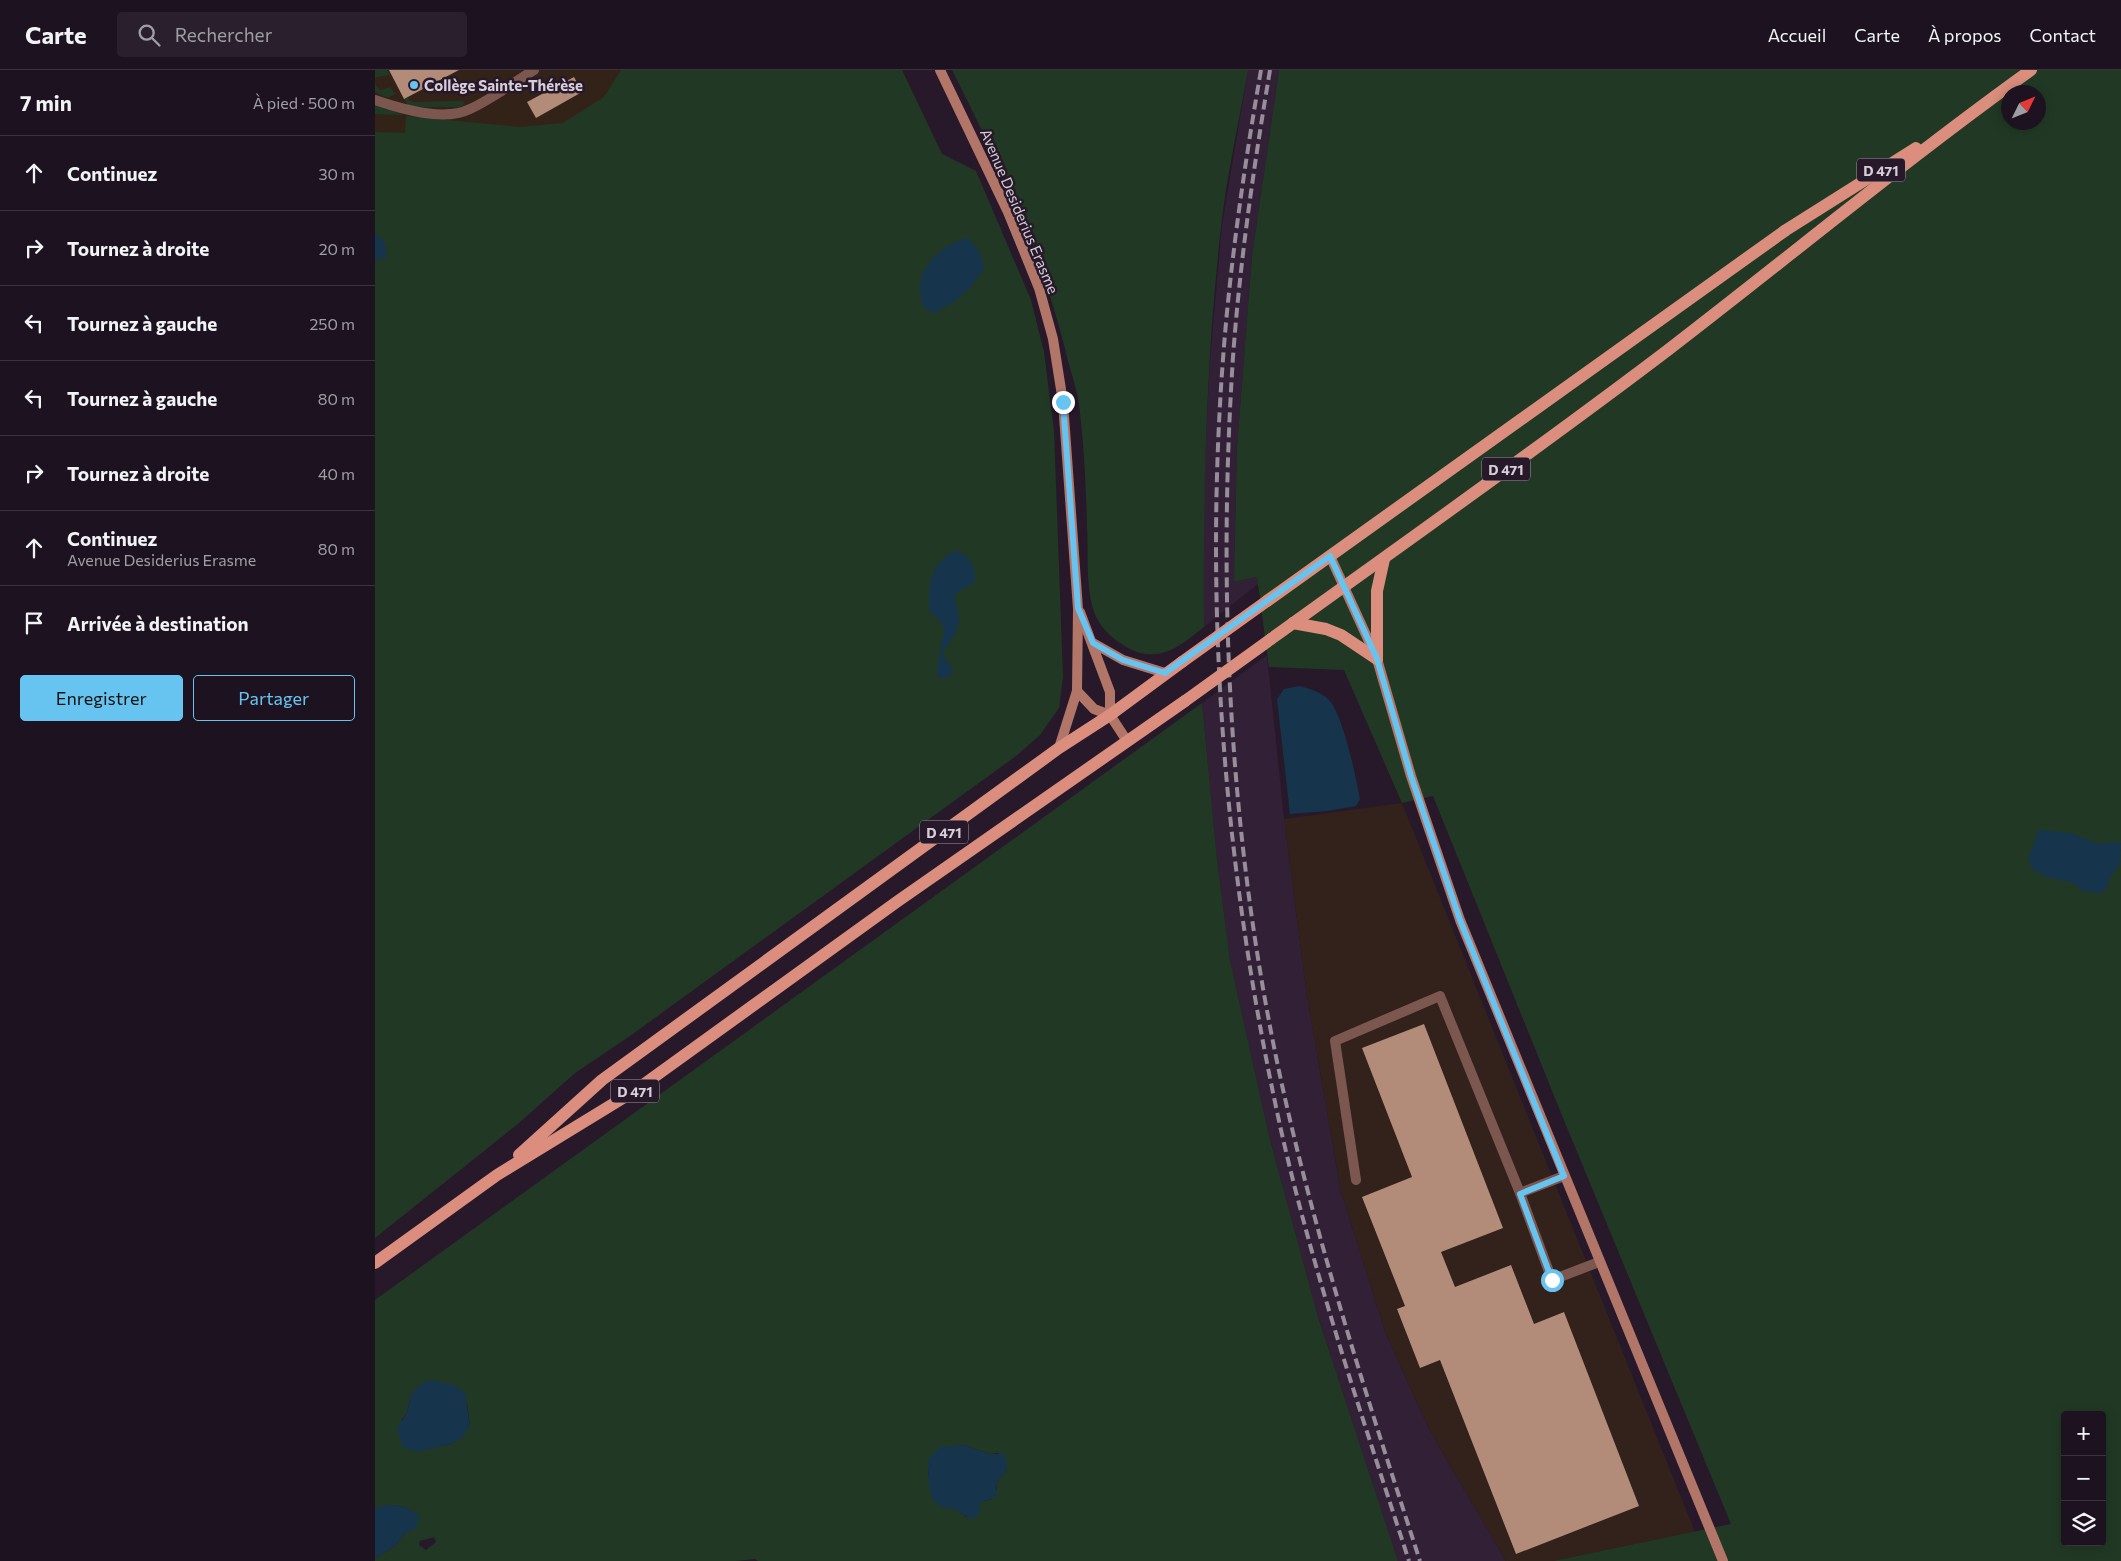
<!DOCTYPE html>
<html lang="fr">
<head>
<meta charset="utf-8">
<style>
  :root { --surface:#1d1320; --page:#2a202d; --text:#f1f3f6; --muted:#a09ea5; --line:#3b323e; --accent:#67c4f0 }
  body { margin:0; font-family:Commissioner,sans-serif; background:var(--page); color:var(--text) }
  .controls { position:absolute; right:15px; bottom:15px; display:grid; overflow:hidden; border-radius:5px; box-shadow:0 2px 12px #0003 }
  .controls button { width:45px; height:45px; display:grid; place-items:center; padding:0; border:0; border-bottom:1px solid var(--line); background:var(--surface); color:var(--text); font:25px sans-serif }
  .compass { position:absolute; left:1626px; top:15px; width:45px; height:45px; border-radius:50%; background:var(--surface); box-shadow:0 2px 12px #0003; rotate:47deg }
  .stop { position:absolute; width:15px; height:15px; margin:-11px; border:4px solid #67c4f0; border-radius:50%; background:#fff }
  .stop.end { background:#67c4f0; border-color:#fff; box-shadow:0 1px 5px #0008 }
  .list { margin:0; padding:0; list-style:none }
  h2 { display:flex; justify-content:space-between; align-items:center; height:65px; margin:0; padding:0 20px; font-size:21px }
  h2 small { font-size:16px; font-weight:400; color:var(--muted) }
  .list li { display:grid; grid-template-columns:32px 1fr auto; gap:15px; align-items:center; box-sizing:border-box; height:75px; padding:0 20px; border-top:1px solid var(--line) }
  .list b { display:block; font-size:19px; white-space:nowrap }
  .list p { margin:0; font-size:16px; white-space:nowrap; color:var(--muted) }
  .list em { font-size:16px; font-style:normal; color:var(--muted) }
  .actions { display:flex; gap:10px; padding:15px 20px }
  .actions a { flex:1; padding:11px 0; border:1px solid var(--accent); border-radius:5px; text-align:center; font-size:18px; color:var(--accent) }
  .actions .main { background:var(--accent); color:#111 }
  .icon { flex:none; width:28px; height:28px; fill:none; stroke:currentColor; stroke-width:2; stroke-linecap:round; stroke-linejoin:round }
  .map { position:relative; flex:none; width:1746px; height:1491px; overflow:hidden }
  header { display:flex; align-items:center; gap:30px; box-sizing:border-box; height:70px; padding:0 25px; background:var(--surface); border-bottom:1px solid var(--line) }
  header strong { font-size:24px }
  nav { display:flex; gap:28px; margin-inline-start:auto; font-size:18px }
  .search { width:350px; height:45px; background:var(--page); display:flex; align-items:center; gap:12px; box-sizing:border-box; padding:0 18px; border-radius:5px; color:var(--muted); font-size:19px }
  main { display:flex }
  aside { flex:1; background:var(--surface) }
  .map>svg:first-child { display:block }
  .built { fill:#322036 }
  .industrial { fill:#33211b }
  .education { fill:#322218 }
  .green { fill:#213924; fill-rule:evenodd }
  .water { fill:#16354c }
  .building { fill:#b28c79 }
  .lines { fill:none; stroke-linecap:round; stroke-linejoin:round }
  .lane { stroke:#7c574f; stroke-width:10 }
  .secondary { stroke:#b27669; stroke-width:10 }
  .primary { stroke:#db8e7d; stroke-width:12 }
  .rail { stroke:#988d9a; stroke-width:4; stroke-dasharray:10 5; stroke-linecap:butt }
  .primary-bridge { stroke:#db8e7d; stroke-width:12 }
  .route { stroke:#67c4f0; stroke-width:6 }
  .poi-dot { fill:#67c4f0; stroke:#27192a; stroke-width:2 }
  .labels { text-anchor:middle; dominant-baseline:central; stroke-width:5; stroke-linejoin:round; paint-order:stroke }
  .shield { fill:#27192a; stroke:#a298a4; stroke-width:1 }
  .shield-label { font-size:14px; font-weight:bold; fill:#d7ced9 }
  .poi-label { font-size:15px; font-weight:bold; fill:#d7ced9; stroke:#27192a; text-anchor:start }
  .street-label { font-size:15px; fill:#d7ced9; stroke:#27192a }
</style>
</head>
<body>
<header>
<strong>Carte</strong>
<div class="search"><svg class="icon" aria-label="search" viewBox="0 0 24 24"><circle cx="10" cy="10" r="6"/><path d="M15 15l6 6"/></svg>Rechercher</div>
<nav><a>Accueil</a><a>Carte</a><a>À propos</a><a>Contact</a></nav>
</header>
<main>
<aside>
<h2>7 min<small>À pied · 500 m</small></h2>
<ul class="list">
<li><svg class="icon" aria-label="ahead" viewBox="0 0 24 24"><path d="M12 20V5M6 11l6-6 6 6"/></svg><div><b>Continuez</b></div><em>30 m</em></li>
<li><svg class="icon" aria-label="right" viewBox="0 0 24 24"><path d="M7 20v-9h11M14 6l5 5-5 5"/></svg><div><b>Tournez à droite</b></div><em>20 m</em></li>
<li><svg class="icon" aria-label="left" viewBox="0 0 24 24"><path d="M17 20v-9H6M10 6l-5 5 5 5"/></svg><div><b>Tournez à gauche</b></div><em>250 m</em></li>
<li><svg class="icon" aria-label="left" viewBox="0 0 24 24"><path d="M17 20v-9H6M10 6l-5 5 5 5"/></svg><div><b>Tournez à gauche</b></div><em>80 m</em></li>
<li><svg class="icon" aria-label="right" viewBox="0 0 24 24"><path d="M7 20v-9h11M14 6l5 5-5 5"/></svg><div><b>Tournez à droite</b></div><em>40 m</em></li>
<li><svg class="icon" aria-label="ahead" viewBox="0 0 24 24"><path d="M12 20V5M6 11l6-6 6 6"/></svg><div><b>Continuez</b><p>Avenue Desiderius Erasme</p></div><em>80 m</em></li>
<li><svg class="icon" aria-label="arrive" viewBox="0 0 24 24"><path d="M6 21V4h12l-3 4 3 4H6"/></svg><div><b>Arrivée à destination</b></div></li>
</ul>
<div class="actions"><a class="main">Enregistrer</a><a>Partager</a></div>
</aside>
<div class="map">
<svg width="1746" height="1491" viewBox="0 0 1746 1491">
  <rect width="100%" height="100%" fill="#27192a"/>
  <!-- built -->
  <g class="built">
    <path d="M873,0H904L877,186L862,377L859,512L882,507L883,514L829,557V404L835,290L847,155Z"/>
    <path d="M892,585L909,749L932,926L966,1122L1011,1264L1055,1361L1131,1491H1023L943,1247L894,1066L855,890L842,790L827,633Z"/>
  </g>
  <!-- industrial -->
  <path class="industrial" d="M1027,733L1320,1462L1178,1491H1131L1055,1361L1011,1264L966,1122L932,926L909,749Z"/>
  <!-- education -->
  <path class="education" d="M0,0H527L567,84L601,101L537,95L176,76L0,62Z"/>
  <!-- green -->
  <g class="green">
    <path d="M0,0H12L15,5L2,7L0,10L1,16L6,20L15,17L20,24L13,28L0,22Z"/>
    <path d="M246,0H527L567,84L601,101L656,230L669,282L679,361L688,607L684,638L665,665L641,686L255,966L200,1003L144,1053L0,1168V62L30,63L31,46L145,57L188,53L229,27Z"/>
    <path d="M577,0H873C864,52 852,104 846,157C831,290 828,424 829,557C803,578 781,596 748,575C739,569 730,562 724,552C709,528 714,484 712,455C711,416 709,374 704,335C702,320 697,305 693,291C670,191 623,91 577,0Z"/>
    <path d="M904,0H1746V1491H1178L1356,1454L1186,1043L1058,726L1027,733L969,600L894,597L882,507L859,512L862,377L877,186ZM1634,22H1664V52H1634ZM1690,1345H1727V1472H1690Z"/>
    <path d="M32,27L35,31L39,32L87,31L90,33L86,37H44L33,35L29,29Z"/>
    <path d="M0,33L29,45L0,44Z"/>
    <path d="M827,633L842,790L855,890L894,1066L943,1247L1023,1491H383L380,1489L360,1491H0V1485L2,1487L20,1476L44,1445C30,1435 16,1432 0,1439V1230ZM35,1328L92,1333L95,1356L76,1374L66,1376L26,1350L32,1343ZM589,1375L615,1384L623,1383L632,1399L621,1414L622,1419L617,1429L608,1431L591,1447L583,1440L557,1425L553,1401ZM59,1467L61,1472L51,1480L44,1475L45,1471Z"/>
  </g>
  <!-- water -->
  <g class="water">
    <path d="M0,163C10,171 14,177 10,189H0Z"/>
    <path d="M592,168C603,177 607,185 609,199C593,222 584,230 559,243L549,238C534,206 561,176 592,168Z"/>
    <path d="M580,480C597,489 600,493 600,512L581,523C579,533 583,538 584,547C585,560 574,573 567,584L577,597L578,603L571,608H563L562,599L569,559L565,551L554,540C554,511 554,497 580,480Z"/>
    <path d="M925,616C934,619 946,622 953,629C968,643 981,708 985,729L981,736L952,741L915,744L902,629L909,619Z"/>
    <path d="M1664,760L1696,763L1723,774L1737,772L1746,773L1745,793L1735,808L1732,818L1726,823L1707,821L1698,813L1671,807L1658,799L1653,789Z"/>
    <path d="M57,1310L81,1316L90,1323L95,1356L87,1368L76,1374L41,1382L27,1376L22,1357L32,1343L35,1328L41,1319L47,1313Z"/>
    <path d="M589,1375L615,1384H630L632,1399L621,1414L622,1424L617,1429L608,1431L604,1436L605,1443L598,1449C588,1447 588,1442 581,1440C575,1437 567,1439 562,1434C552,1424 553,1401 554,1388L565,1377Z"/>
    <path d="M8,1435C23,1435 32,1436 44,1445C42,1455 42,1461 30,1463L20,1476L2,1487L0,1485V1439Z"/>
  </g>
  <!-- building -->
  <g class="building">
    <path d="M14,0H84L29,29Z"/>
    <path d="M199,7L207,22L161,48L152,32Z"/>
    <path d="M1049,954L1128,1158L1066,1182L1080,1217L1136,1195L1159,1254L1189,1242L1264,1436L1141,1484L1065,1290L1045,1298L1022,1239L1030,1236L987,1127L1037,1107L987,978Z"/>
  </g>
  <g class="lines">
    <!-- lane -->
    <g class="lane">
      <path d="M0,30C26,39 69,52 95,39C117,29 138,13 159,0"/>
      <path d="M1189,1106L1145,1123L1177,1210L1224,1192"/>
      <path d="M981,1110L960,971L1065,926L1145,1123"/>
    </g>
    <!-- secondary -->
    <g class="secondary">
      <path d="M565,0L633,142L664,218L678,269L688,332L703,539L702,621L684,678"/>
      <path d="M955,486L1002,589L1036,706L1085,850L1348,1491"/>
      <path d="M705,542L735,622V645L752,671"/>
      <path d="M718,573L748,590L790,603"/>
      <path d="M702,621L719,639L735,645"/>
    </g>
    <!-- primary -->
    <g class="primary">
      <path d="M892,531L1411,160L1541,78"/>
      <path d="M918,553L951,559L966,565L1002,589"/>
      <path d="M896,569C1029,473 1163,379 1293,280C1414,187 1532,89 1656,0"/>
      <path d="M1002,589V521L1009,489"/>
      <path d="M144,1085L227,1010L684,678L735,645L807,592"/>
      <path d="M0,1193L122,1105L261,1020L523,831L810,631"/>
    </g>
    <!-- rail -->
    <g class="rail">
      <path d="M886,0C872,80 860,161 852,242C826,515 847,793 906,1060C939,1206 988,1349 1034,1491"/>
      <path d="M895,0C879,95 865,191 858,287C842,530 855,778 907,1015C943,1177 994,1334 1045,1491"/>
    </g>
    <!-- primary-bridge -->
    <g class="primary-bridge">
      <path d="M807,592L892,531"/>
      <path d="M810,631L896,569"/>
    </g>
  </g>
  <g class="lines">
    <!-- route -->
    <path class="route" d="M688,332L703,538L718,573L748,590L790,603L955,486L1002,589L1036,706L1085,850L1189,1106L1145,1124L1177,1210"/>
  </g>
  <!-- markers -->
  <circle class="poi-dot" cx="39" cy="15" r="5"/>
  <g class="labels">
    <!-- shield labels -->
    <g class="shield">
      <rect x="1482" y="88.5" width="48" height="23" rx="4"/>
      <rect x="1107" y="387.5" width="48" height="23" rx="4"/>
      <rect x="545" y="750.5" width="48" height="23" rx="4"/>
      <rect x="236" y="1009.5" width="48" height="23" rx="4"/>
    </g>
    <g class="shield-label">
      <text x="1506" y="100">D 471</text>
      <text x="1131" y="399">D 471</text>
      <text x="569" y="762">D 471</text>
      <text x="260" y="1021">D 471</text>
    </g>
    <!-- poi labels -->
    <g class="poi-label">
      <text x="49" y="15">Collège Sainte-Thérèse</text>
    </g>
    <!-- street labels -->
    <g class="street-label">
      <text transform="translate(645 141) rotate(67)">Avenue Desiderius Erasme</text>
    </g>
  </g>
</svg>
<div class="controls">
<button>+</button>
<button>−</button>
<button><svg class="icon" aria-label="layers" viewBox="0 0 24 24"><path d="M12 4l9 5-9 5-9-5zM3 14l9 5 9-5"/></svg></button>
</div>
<svg class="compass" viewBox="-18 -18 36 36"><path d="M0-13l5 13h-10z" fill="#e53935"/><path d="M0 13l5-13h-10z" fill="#a09ea5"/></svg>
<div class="stop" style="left:1177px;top:1210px"></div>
<div class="stop end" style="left:688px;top:332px"></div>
</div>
</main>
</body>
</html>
